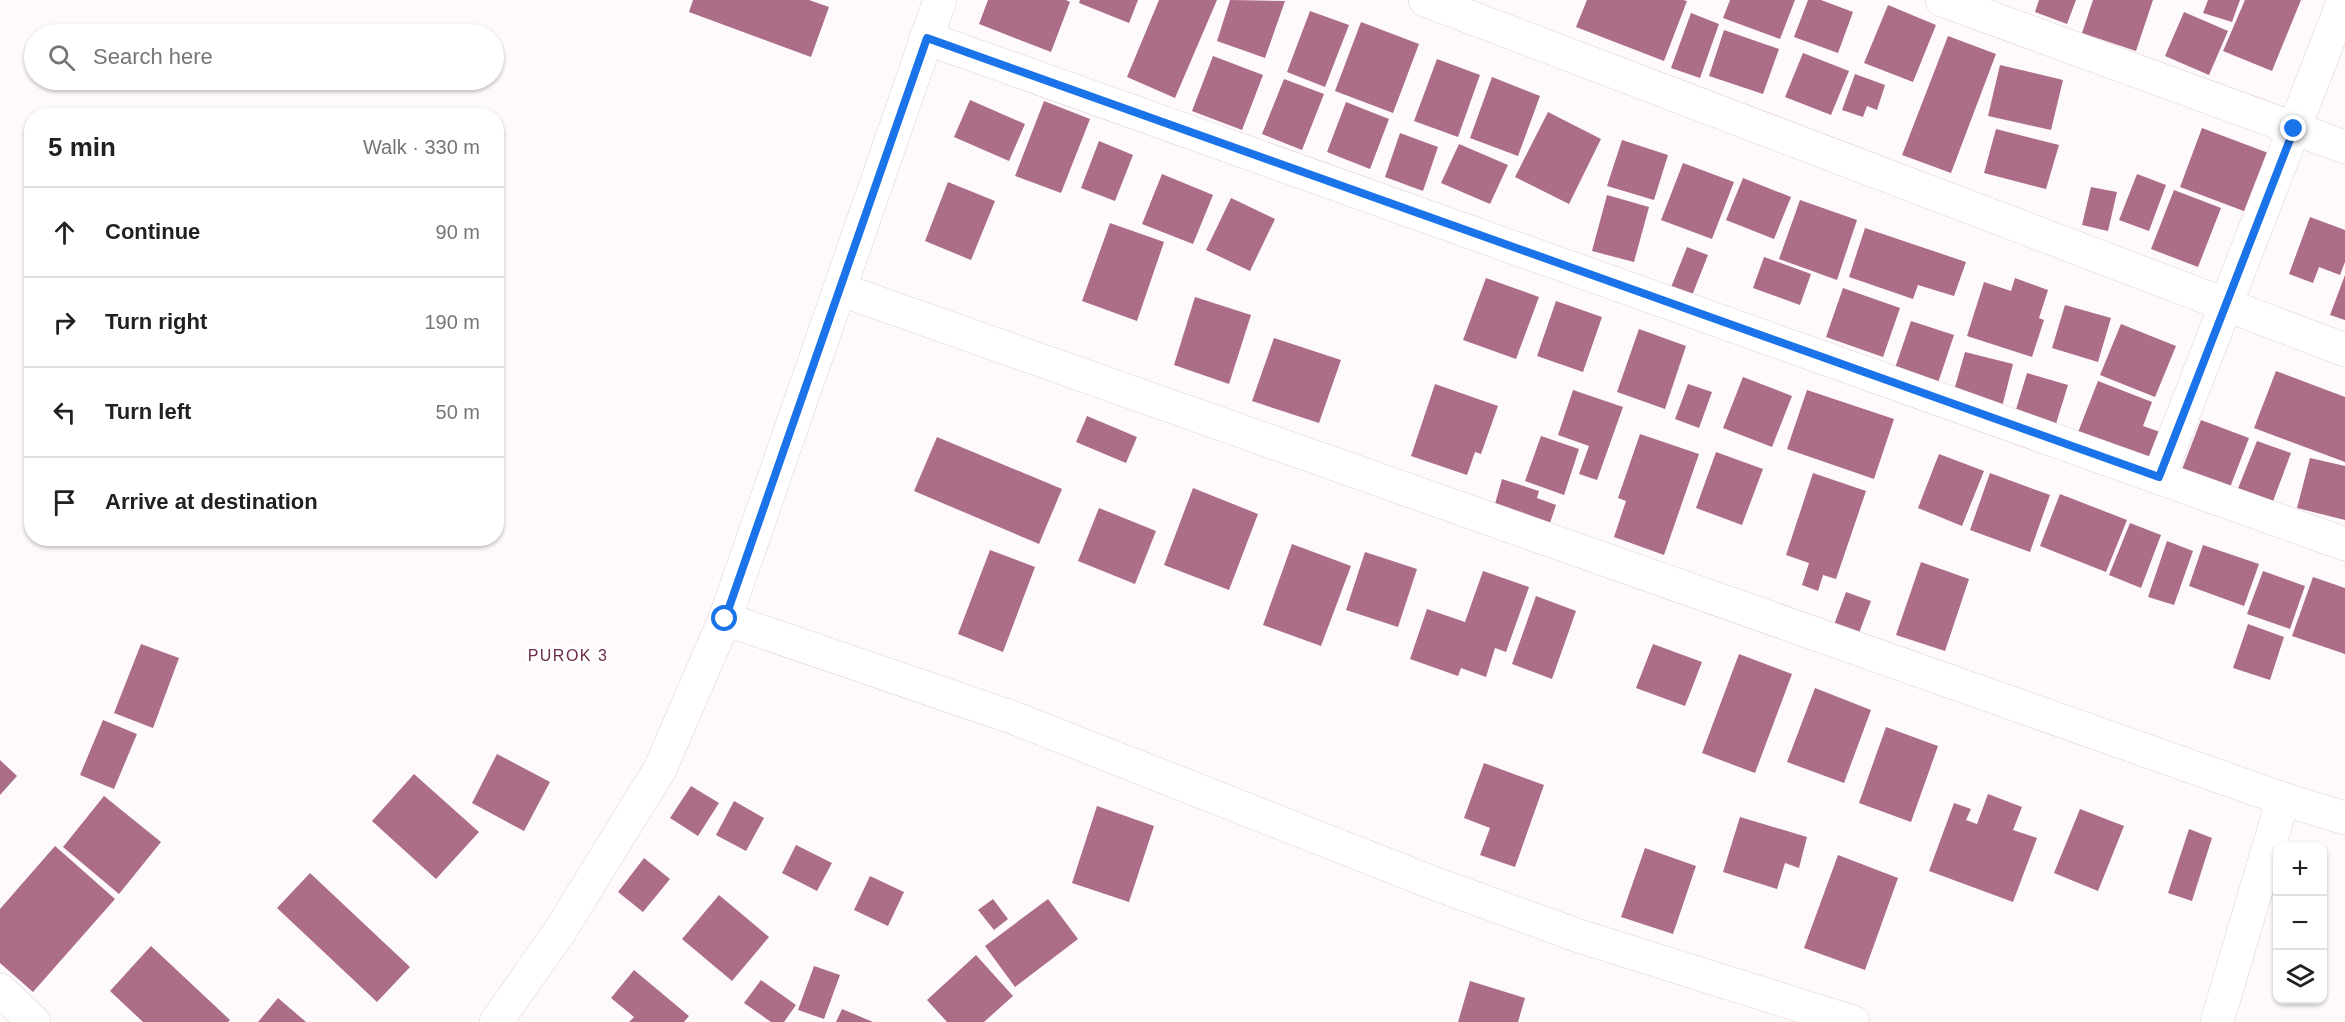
<!DOCTYPE html>
<html lang="en">
<head>
<meta charset="utf-8">
<style>
  :root { --surface:#fff; --page:#f6f6f6; --text:#202124; --muted:#757577; --line:#e0e0e0 }
  body { margin:0; font-family:Arial,sans-serif; background:var(--page); color:var(--text) }
  .controls { position:absolute; right:18px; bottom:18px; display:grid; overflow:hidden; border-radius:12px; box-shadow:0 2px 4px #0004 }
  .controls button { width:54px; height:54px; display:grid; place-items:center; padding:0; border:0; border-bottom:2px solid var(--line); background:var(--surface); color:var(--text); font:30px sans-serif }
  .stop { position:absolute; width:18px; height:18px; margin:-14px; border:4px solid #1a73e8; border-radius:50%; background:#fff }
  .stop.end { background:#1a73e8; border-color:#fff; box-shadow:0 2px 6px #0008 }
  .list { margin:0; padding:0; list-style:none }
  h2 { display:flex; justify-content:space-between; align-items:center; height:78px; margin:0; padding:0 24px; font-size:26px }
  h2 small { font-size:20px; font-weight:400; color:var(--muted) }
  .list li { display:grid; grid-template-columns:39px 1fr auto; gap:18px; align-items:center; box-sizing:border-box; height:90px; padding:0 24px; border-top:2px solid var(--line) }
  .list b { display:block; font-size:22px; white-space:nowrap }
  .list em { font-size:20px; font-style:normal; color:var(--muted) }
  .icon { flex:none; width:33px; height:33px; fill:none; stroke:currentColor; stroke-width:2; stroke-linecap:round; stroke-linejoin:round }
  .map { position:relative; flex:none; width:2345px; height:1022px; overflow:hidden }
  .search { position:absolute; background:var(--surface); box-shadow:0 2px 4px #0004; left:24px; top:24px; width:480px; height:66px; display:flex; align-items:center; gap:15px; box-sizing:border-box; padding:0 21px; border-radius:33px; color:var(--muted); font-size:22px }
  .panel { position:absolute; background:var(--surface); box-shadow:0 2px 4px #0004; left:24px; top:108px; width:480px; height:438px; border-radius:24px }
  .map>svg:first-child { display:block }
  .building { fill:#ac6d89 }
  .lines { fill:none; stroke-linecap:round; stroke-linejoin:round }
  .minor-casing { stroke:#e1ced5; stroke-width:34 }
  .minor { stroke:#fff; stroke-width:33 }
  .route { stroke:#1a73e8; stroke-width:8 }
  .labels { text-anchor:middle; dominant-baseline:central; stroke-width:5; stroke-linejoin:round; paint-order:stroke }
  .neighbourhood-label { font-size:16px; letter-spacing:1.5px; fill:#6b2a4b; stroke:#fff }
</style>
</head>
<body>
<div class="map">
<svg width="2345" height="1022" viewBox="0 0 2345 1022">
  <rect width="100%" height="100%" fill="#fefafc"/>
  <!-- building -->
  <g class="building">
    <path d="M693,0H809L829,7L811,57L689,12Z"/>
    <path d="M988,0H1066L1070,2L1051,52L979,24Z"/>
    <path d="M1080,0H1138L1129,23L1079,3Z"/>
    <path d="M1159,0H1217L1175,98L1127,77Z"/>
    <path d="M1230,0L1285,1L1265,58L1217,41Z"/>
    <path d="M1587,0H1683L1687,1L1664,61L1576,27Z"/>
    <path d="M1730,0H1795L1780,39L1723,18Z"/>
    <path d="M1808,0H1821L1853,12L1838,53L1794,37Z"/>
    <path d="M2039,0H2076L2067,24L2035,12Z"/>
    <path d="M2093,0H2153L2136,51L2082,33Z"/>
    <path d="M2208,0H2240L2232,22L2203,13Z"/>
    <path d="M2245,0H2301L2272,71L2223,51Z"/>
    <path d="M1888,5L1936,25L1913,82L1864,63Z"/>
    <path d="M1310,11L1349,25L1325,87L1287,72Z"/>
    <path d="M2184,12L2228,31L2209,75L2165,56Z"/>
    <path d="M1691,13L1719,24L1700,78L1671,68Z"/>
    <path d="M1361,22L1419,44L1393,113L1335,91Z"/>
    <path d="M1724,30L1779,49L1763,94L1709,76Z"/>
    <path d="M1948,36L1996,54L1951,173L1902,155Z"/>
    <path d="M1803,53L1849,71L1831,115L1785,97Z"/>
    <path d="M1213,56L1263,75L1242,130L1192,111Z"/>
    <path d="M1437,59L1480,75L1458,137L1414,121Z"/>
    <path d="M2000,65L2063,80L2051,130L1988,116Z"/>
    <path d="M1855,74L1885,85L1877,110L1867,106L1863,117L1842,110Z"/>
    <path d="M1492,77L1540,96L1518,156L1470,138Z"/>
    <path d="M1284,79L1324,94L1302,150L1262,134Z"/>
    <path d="M970,100L1025,124L1009,161L954,137Z"/>
    <path d="M1044,101L1090,119L1061,193L1015,176Z"/>
    <path d="M1346,102L1389,119L1370,169L1327,152Z"/>
    <path d="M1548,112L1601,139L1569,204L1515,177Z"/>
    <path d="M2202,128L2271,154L2249,213L2180,187Z"/>
    <path d="M1996,129L2059,145L2046,189L1984,173Z"/>
    <path d="M1400,133L1438,147L1423,191L1385,177Z"/>
    <path d="M1622,140L1668,155L1654,200L1607,186Z"/>
    <path d="M1099,141L1133,155L1115,201L1081,188Z"/>
    <path d="M1459,144L1508,165L1490,204L1441,183Z"/>
    <path d="M1683,163L1734,182L1712,239L1661,220Z"/>
    <path d="M1162,174L1213,195L1193,244L1142,224Z"/>
    <path d="M2137,174L2166,185L2149,231L2119,220Z"/>
    <path d="M1743,178L1791,197L1774,239L1726,220Z"/>
    <path d="M948,182L995,201L971,260L925,241Z"/>
    <path d="M2091,187L2117,192L2108,231L2082,225Z"/>
    <path d="M2174,190L2221,208L2198,267L2151,249Z"/>
    <path d="M1607,195L1649,207L1634,262L1592,251Z"/>
    <path d="M1231,198L1275,219L1250,271L1206,250Z"/>
    <path d="M1800,200L1857,220L1837,280L1779,259Z"/>
    <path d="M2310,217L2345,230V262L2340,275L2319,267L2313,283L2289,274Z"/>
    <path d="M1110,223L1164,242L1137,321L1082,301Z"/>
    <path d="M1865,228L1966,262L1954,296L1918,285L1913,299L1849,277Z"/>
    <path d="M1687,247L1708,255L1691,298L1670,290Z"/>
    <path d="M1764,257L1811,274L1800,305L1753,288Z"/>
    <path d="M2345,275V320L2330,315Z"/>
    <path d="M1486,278L1539,297L1516,359L1463,340Z"/>
    <path d="M2015,278L2048,290L2039,318L2044,320L2032,357L1967,336L1984,282L2011,291Z"/>
    <path d="M1843,288L1900,308L1883,357L1826,337Z"/>
    <path d="M1195,297L1251,315L1229,384L1174,365Z"/>
    <path d="M1556,301L1602,317L1583,372L1537,356Z"/>
    <path d="M2065,305L2111,318L2098,362L2052,348Z"/>
    <path d="M1911,321L1954,335L1938,383L1895,368Z"/>
    <path d="M2121,324L2176,346L2155,397L2100,375Z"/>
    <path d="M1639,329L1686,346L1665,409L1617,392Z"/>
    <path d="M1274,338L1341,360L1319,423L1252,401Z"/>
    <path d="M1965,352L2013,364L2002,407L1953,394Z"/>
    <path d="M2276,371L2345,397V462L2254,428Z"/>
    <path d="M2027,373L2068,385L2055,427L2014,416Z"/>
    <path d="M1743,377L1792,396L1772,447L1723,428Z"/>
    <path d="M2098,381L2152,402L2143,426L2163,433L2150,469L2075,440Z"/>
    <path d="M1435,384L1498,406L1481,454L1475,452L1467,475L1411,456Z"/>
    <path d="M1688,384L1712,392L1699,428L1675,419Z"/>
    <path d="M1573,390L1623,407L1597,480L1579,474L1589,446L1558,435Z"/>
    <path d="M1807,390L1894,419L1874,479L1787,449Z"/>
    <path d="M1087,416L1137,437L1126,463L1076,442Z"/>
    <path d="M2201,420L2249,438L2229,490L2181,472Z"/>
    <path d="M1640,434L1699,454L1664,555L1614,537L1626,501L1618,498Z"/>
    <path d="M1541,436L1579,449L1564,495L1525,481Z"/>
    <path d="M937,437L1062,489L1039,544L914,491Z"/>
    <path d="M2257,441L2291,453L2272,504L2237,491Z"/>
    <path d="M1716,452L1763,469L1742,525L1696,508Z"/>
    <path d="M1939,454L1984,471L1962,526L1918,508Z"/>
    <path d="M2310,458L2345,466V520L2297,508Z"/>
    <path d="M1813,473L1866,491L1836,579L1823,575L1818,591L1802,585L1809,563L1786,555Z"/>
    <path d="M1990,473L2050,495L2030,552L1970,530Z"/>
    <path d="M1502,479L1539,491L1537,498L1556,505L1550,523L1495,504Z"/>
    <path d="M1193,488L1258,514L1229,590L1164,565Z"/>
    <path d="M2060,494L2127,520L2106,572L2040,546Z"/>
    <path d="M1099,508L1156,531L1135,584L1078,561Z"/>
    <path d="M2130,523L2161,535L2141,588L2109,575Z"/>
    <path d="M2167,541L2193,551L2174,605L2148,597Z"/>
    <path d="M1292,544L1351,566L1321,646L1263,625Z"/>
    <path d="M2203,545L2259,564L2244,606L2189,586Z"/>
    <path d="M990,550L1035,567L1003,652L958,634Z"/>
    <path d="M1365,552L1417,569L1398,627L1346,610Z"/>
    <path d="M1921,562L1969,579L1945,651L1896,635Z"/>
    <path d="M1483,571L1529,587L1506,652L1495,648L1486,677L1461,668L1458,676L1410,659L1427,609L1465,622Z"/>
    <path d="M2263,571L2305,586L2290,629L2247,614Z"/>
    <path d="M2313,577L2345,588V654L2292,636Z"/>
    <path d="M1846,592L1871,601L1859,633L1834,625Z"/>
    <path d="M1536,596L1576,611L1552,679L1512,664Z"/>
    <path d="M2248,624L2284,637L2270,680L2233,668Z"/>
    <path d="M141,644L179,658L153,728L114,713Z"/>
    <path d="M1653,644L1702,662L1685,706L1636,688Z"/>
    <path d="M1739,654L1792,674L1755,773L1702,753Z"/>
    <path d="M1815,688L1871,710L1844,783L1787,762Z"/>
    <path d="M103,720L137,734L114,789L80,775Z"/>
    <path d="M1886,727L1938,746L1911,822L1859,803Z"/>
    <path d="M497,754L550,782L524,831L472,803Z"/>
    <path d="M0,760L17,776L0,795Z"/>
    <path d="M1484,763L1544,785L1515,867L1480,855L1490,828L1464,818Z"/>
    <path d="M414,774L479,832L436,879L372,821Z"/>
    <path d="M691,786L719,803L698,836L670,818Z"/>
    <path d="M1988,794L2022,807L2013,830L2037,838L2013,902L1929,871L1954,803L1971,809L1966,820L1977,824Z"/>
    <path d="M104,796L161,842L119,894L63,847Z"/>
    <path d="M734,801L764,818L746,851L716,835Z"/>
    <path d="M1097,806L1154,826L1129,902L1072,883Z"/>
    <path d="M2080,809L2124,826L2098,891L2054,873Z"/>
    <path d="M1740,817L1807,837L1799,868L1785,863L1777,889L1723,872Z"/>
    <path d="M2189,829L2212,838L2192,901L2168,893Z"/>
    <path d="M796,845L832,863L817,891L782,873Z"/>
    <path d="M55,846L115,899L33,992L0,963V909Z"/>
    <path d="M1645,848L1696,866L1673,934L1621,917Z"/>
    <path d="M1838,855L1898,878L1865,970L1804,948Z"/>
    <path d="M644,858L670,879L643,912L618,892Z"/>
    <path d="M310,873L410,967L377,1002L277,908Z"/>
    <path d="M870,876L904,892L888,926L854,910Z"/>
    <path d="M719,895L769,937L732,981L682,939Z"/>
    <path d="M993,899L1008,919L994,930L978,910Z"/>
    <path d="M1048,899L1078,939L1015,987L985,946Z"/>
    <path d="M151,946L230,1020L228,1022H143L110,991Z"/>
    <path d="M976,955L1013,996L984,1022H947L927,1000Z"/>
    <path d="M814,966L840,975L824,1019L798,1010Z"/>
    <path d="M634,970L689,1016L684,1022H629L634,1017L611,998Z"/>
    <path d="M761,980L796,1005L784,1022H771L744,1003Z"/>
    <path d="M1470,981L1525,998L1518,1022H1458Z"/>
    <path d="M278,998L306,1022H258Z"/>
    <path d="M842,1009L873,1022H836Z"/>
  </g>
  <g class="lines">
    <!-- minor casing -->
    <g class="minor-casing">
      <g id="minor">
        <path d="M1425,0L2345,350"/>
        <path d="M1942,0L2345,147"/>
        <path d="M926,38L2345,544"/>
        <path d="M839,289L2283,799L2345,818"/>
        <path d="M2159,477L2344,0"/>
        <path d="M725,619L1014,718L1436,884L1579,936L1853,1022"/>
        <path d="M0,990L34,1022"/>
        <path d="M496,1022L560,931L660,769L725,619L940,0"/>
        <path d="M2217,1022L2283,799"/>
      </g>
    </g>
    <!-- minor -->
    <use href="#minor" class="minor"/>
  </g>
  <g class="lines">
    <!-- route -->
    <path class="route" d="M725,619L927,38L2159,477L2294,129"/>
  </g>
  <g class="labels">
    <!-- neighbourhood labels -->
    <g class="neighbourhood-label">
      <text x="568" y="655">PUROK 3</text>
    </g>
  </g>
</svg>
<div class="controls">
<button>+</button>
<button>−</button>
<button><svg class="icon" aria-label="layers" viewBox="0 0 24 24"><path d="M12 4l9 5-9 5-9-5zM3 14l9 5 9-5"/></svg></button>
</div>
<div class="stop" style="left:725px;top:619px"></div>
<div class="stop end" style="left:2294px;top:129px"></div>
<div class="search"><svg class="icon" aria-label="search" viewBox="0 0 24 24"><circle cx="10" cy="10" r="6"/><path d="M15 15l6 6"/></svg>Search here</div>
<section class="panel">
<h2>5 min<small>Walk · 330 m</small></h2>
<ul class="list">
<li><svg class="icon" aria-label="ahead" viewBox="0 0 24 24"><path d="M12 20V5M6 11l6-6 6 6"/></svg><div><b>Continue</b></div><em>90 m</em></li>
<li><svg class="icon" aria-label="right" viewBox="0 0 24 24"><path d="M7 20v-9h11M14 6l5 5-5 5"/></svg><div><b>Turn right</b></div><em>190 m</em></li>
<li><svg class="icon" aria-label="left" viewBox="0 0 24 24"><path d="M17 20v-9H6M10 6l-5 5 5 5"/></svg><div><b>Turn left</b></div><em>50 m</em></li>
<li><svg class="icon" aria-label="arrive" viewBox="0 0 24 24"><path d="M6 21V4h12l-3 4 3 4H6"/></svg><div><b>Arrive at destination</b></div></li>
</ul>
</section>
</div>
</body>
</html>
